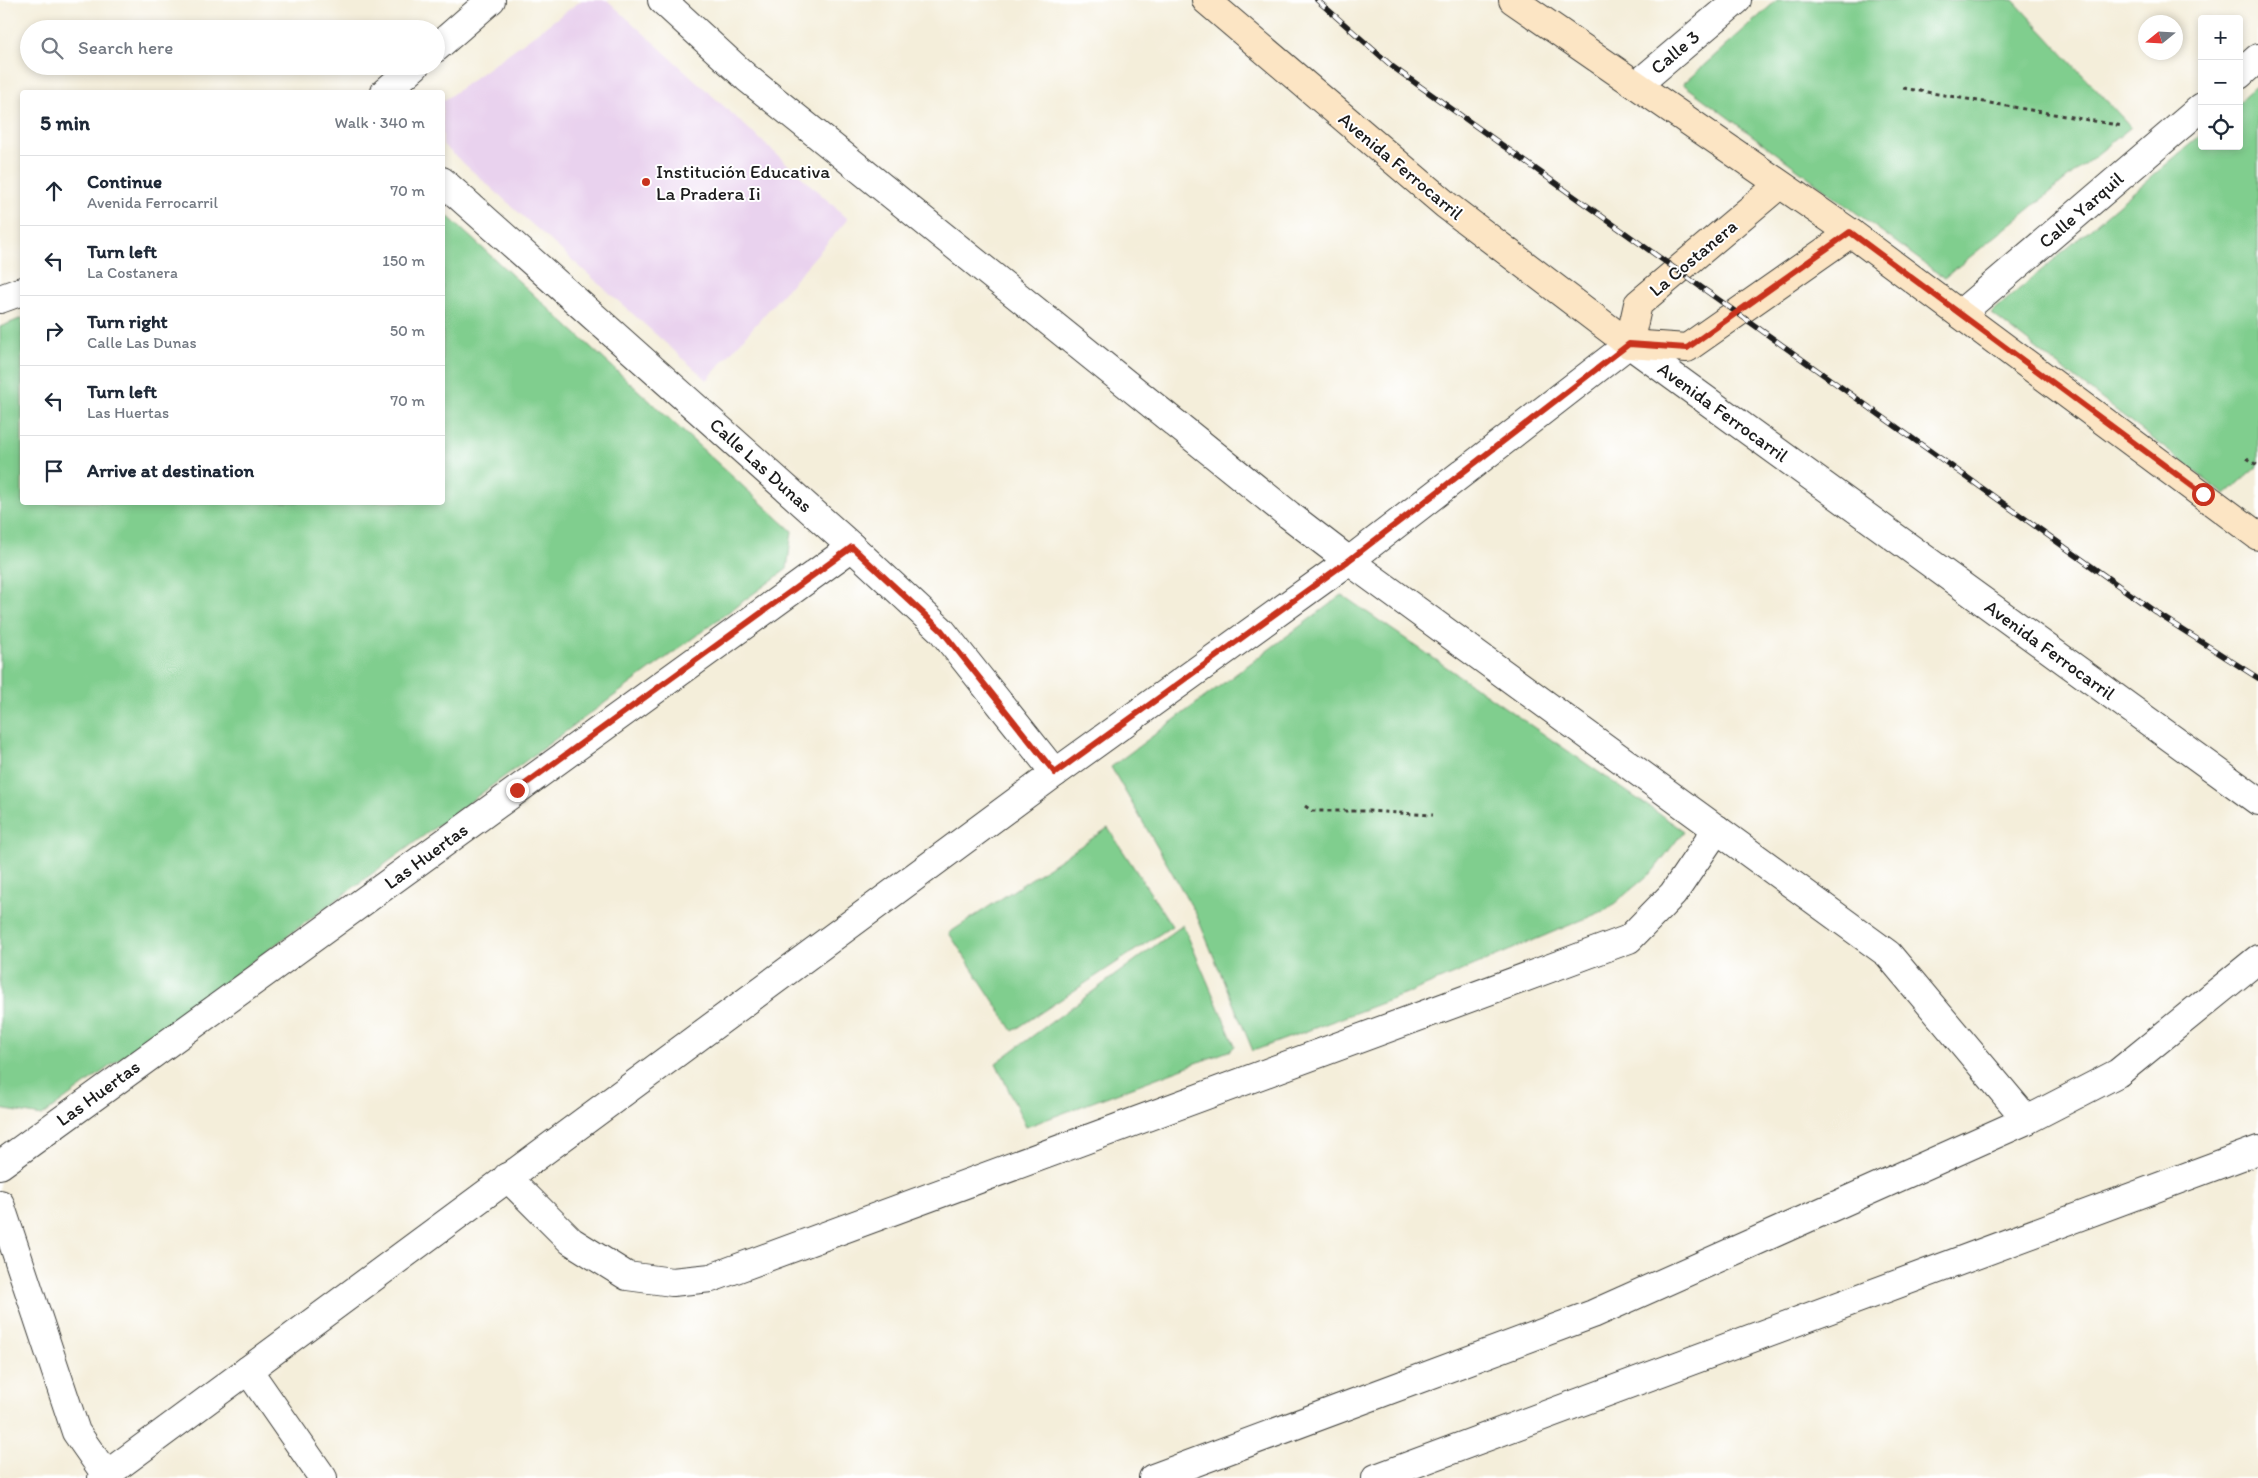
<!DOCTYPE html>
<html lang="en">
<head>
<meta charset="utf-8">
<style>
  :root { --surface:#fff; --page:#f2f2f3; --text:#1f2937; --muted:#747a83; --line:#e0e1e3 }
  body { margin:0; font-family:Itim,sans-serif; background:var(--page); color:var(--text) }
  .controls { position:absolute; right:15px; top:15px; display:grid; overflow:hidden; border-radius:5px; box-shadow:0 2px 8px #0003 }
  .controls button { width:45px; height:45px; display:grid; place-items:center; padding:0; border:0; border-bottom:1px solid var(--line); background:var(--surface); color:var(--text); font:25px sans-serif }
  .compass { position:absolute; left:2138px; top:15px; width:45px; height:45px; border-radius:50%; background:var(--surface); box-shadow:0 2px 8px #0003; rotate:252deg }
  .stop { position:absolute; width:15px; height:15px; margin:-11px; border:4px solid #c8321e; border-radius:50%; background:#fff }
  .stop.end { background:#c8321e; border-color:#fff; box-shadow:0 1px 5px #0008 }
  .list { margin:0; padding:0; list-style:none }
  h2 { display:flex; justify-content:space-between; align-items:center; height:65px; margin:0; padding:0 20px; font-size:21px }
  h2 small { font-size:16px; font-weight:400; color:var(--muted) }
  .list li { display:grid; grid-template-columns:32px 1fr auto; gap:15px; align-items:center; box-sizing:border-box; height:70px; padding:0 20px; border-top:1px solid var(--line) }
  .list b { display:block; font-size:19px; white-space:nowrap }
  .list p { margin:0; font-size:16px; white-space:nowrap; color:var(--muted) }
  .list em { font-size:16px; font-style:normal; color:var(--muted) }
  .icon { flex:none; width:28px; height:28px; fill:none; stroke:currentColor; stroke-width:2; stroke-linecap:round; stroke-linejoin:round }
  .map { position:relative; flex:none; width:2258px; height:1478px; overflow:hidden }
  .search { position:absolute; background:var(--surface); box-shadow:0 2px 8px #0003; left:20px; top:20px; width:425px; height:55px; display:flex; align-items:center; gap:12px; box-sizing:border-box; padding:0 18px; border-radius:28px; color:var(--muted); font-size:19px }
  .panel { position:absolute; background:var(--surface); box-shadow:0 2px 8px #0003; left:20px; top:90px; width:425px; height:415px; border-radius:5px }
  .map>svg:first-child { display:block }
  .built { fill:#e9d2ee }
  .green { fill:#80ce8e; stroke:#4e7555 }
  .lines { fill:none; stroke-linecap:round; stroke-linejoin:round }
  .street-casing { stroke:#3c3c38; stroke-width:30 }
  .secondary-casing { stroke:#3c3c38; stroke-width:30 }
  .path { stroke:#3c3c38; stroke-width:3; stroke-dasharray:4 4; stroke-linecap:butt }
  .street { stroke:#fff; stroke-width:28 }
  .secondary { stroke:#fce5c4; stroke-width:28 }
  .rail-casing { stroke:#1c1c1c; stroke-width:5.5 }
  .rail { stroke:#fff; stroke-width:4; stroke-dasharray:11; stroke-linecap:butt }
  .route { stroke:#c8321e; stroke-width:6 }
  .poi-dot { fill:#c8321e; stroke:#fff; stroke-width:2 }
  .labels { text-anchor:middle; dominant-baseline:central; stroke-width:4; stroke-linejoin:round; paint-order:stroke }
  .street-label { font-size:19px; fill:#1c1c1c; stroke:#fff }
  .poi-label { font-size:19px; fill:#1c1c1c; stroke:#fff; text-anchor:start }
</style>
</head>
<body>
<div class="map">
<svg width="2258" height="1478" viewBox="0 0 2258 1478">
  <rect width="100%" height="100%" fill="#fff"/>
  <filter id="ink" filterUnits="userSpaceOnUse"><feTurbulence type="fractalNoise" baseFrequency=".02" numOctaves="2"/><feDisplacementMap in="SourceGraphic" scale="10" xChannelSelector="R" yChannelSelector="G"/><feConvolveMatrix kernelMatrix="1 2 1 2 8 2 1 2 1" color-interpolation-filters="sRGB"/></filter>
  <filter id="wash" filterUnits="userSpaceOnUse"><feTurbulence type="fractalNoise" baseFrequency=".0096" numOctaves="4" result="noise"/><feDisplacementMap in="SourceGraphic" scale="20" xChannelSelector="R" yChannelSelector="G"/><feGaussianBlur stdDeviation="1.12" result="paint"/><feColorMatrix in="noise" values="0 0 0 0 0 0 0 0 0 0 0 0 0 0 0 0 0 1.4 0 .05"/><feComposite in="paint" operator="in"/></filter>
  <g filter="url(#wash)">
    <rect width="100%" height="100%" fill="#f4eeda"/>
    <!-- built -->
    <path class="built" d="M582,0H607L848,219L707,380L443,145V101Z"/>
    <!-- green -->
    <g class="green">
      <path d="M1777,0H2013L2131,127L1944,278L1683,84Z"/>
      <path d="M2258,86V466L2225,495L1991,313L2202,134V146H2239V102Z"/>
      <path d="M443,212L792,531L787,569L42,1116L0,1109V327L22,318V502H442Z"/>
      <path d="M1342,595L1684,831L1653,871L1608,909L1406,994L1253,1051L1196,914L1111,767Z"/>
      <path d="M1108,828L1172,926L1013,1031L949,933Z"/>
      <path d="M1183,925L1235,1046L1231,1050L1026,1127L996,1063Z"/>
    </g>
  </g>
  <g filter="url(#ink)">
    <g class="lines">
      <!-- street casing -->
      <g class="street-casing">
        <g id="street">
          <path d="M662,0L747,78L1289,515L1349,561L1888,954L2027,1120"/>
          <path d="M436,48L491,0"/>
          <path d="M2239,75L2258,58"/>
          <path d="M1637,85L1737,0"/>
          <path d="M385,92L415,66"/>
          <path d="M442,181L852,547L942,631L1055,773"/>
          <path d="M0,299L22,291"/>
          <path d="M1960,314L2202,107"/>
          <path d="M0,1165L852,547"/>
          <path d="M507,1177L571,1241L627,1276L672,1282L711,1278L1629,939L1673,894L1717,829"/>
          <path d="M0,1204L76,1432L106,1475"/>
          <path d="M248,1370L323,1478"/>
          <path d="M102,1478L1055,773L1349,561L1629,344L2258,801"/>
          <path d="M1153,1478L1593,1314L2027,1120L2118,1073L2258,959"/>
          <path d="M1376,1478L2258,1150"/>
        </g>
      </g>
      <!-- secondary casing -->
      <g class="secondary-casing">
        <g id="secondary">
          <path d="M1206,0L1446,205L1629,344"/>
          <path d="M1513,0L1851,233L2258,536"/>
          <path d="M1629,344L1687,348L1851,233"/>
          <path d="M1629,344L1638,304L1779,185"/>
        </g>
      </g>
      <!-- path -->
      <g class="path">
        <path d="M1903,88L2123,126"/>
        <path d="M2247,458L2258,466"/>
        <path d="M1305,806L1312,811H1369L1433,815"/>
      </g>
      <!-- street -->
      <use href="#street" class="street"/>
      <!-- secondary -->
      <use href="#secondary" class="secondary"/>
      <!-- rail casing -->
      <g class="rail-casing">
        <path id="rail" d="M1317,0L1393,67L2161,616L2258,678"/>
      </g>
      <!-- rail -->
      <use href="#rail" class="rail"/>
    </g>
  </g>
  <g class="lines" filter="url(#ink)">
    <!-- route -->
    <path class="route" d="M517,790L852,547L942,631L1055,773L1348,561L1629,344L1687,348L1850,232L2203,494"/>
  </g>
  <!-- markers -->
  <circle class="poi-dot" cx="646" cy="182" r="5"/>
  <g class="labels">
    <!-- street labels -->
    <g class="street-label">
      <text transform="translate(1675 52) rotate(-40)">Calle 3</text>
      <text transform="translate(1401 166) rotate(40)">Avenida Ferrocarril</text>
      <text transform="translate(2081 210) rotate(-41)">Calle Yarquil</text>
      <text transform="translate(1693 258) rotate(-40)">La Costanera</text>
      <text transform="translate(1723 412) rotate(36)">Avenida Ferrocarril</text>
      <text transform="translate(761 465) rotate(42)">Calle Las Dunas</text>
      <text transform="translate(2050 650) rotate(36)">Avenida Ferrocarril</text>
      <text transform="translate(426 856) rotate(-36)">Las Huertas</text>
      <text transform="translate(98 1093) rotate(-36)">Las Huertas</text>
    </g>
    <!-- poi labels -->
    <g class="poi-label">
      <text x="656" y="171">Institución Educativa<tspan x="656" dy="22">La Pradera Ii</tspan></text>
    </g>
  </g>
</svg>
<div class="controls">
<button>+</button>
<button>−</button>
<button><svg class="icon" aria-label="locate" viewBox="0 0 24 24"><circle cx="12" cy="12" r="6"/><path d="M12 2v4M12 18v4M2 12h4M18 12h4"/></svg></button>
</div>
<svg class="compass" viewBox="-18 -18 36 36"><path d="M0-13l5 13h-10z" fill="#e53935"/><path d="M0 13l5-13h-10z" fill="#747a83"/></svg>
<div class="stop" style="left:2203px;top:494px"></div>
<div class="stop end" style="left:517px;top:790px"></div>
<div class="search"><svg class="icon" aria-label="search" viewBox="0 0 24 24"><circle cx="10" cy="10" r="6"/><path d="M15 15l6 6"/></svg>Search here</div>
<section class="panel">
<h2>5 min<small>Walk · 340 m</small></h2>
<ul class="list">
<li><svg class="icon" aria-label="ahead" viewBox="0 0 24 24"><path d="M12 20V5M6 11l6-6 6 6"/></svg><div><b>Continue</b><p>Avenida Ferrocarril</p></div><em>70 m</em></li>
<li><svg class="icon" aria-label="left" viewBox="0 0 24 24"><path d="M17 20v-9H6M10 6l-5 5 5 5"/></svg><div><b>Turn left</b><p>La Costanera</p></div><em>150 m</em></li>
<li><svg class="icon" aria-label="right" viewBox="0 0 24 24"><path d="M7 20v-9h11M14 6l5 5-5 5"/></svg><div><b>Turn right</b><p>Calle Las Dunas</p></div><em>50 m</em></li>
<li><svg class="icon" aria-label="left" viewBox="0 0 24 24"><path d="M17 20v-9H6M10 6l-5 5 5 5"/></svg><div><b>Turn left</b><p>Las Huertas</p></div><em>70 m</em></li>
<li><svg class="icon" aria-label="arrive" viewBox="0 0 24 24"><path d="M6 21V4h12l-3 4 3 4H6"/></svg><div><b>Arrive at destination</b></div></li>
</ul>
</section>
</div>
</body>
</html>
